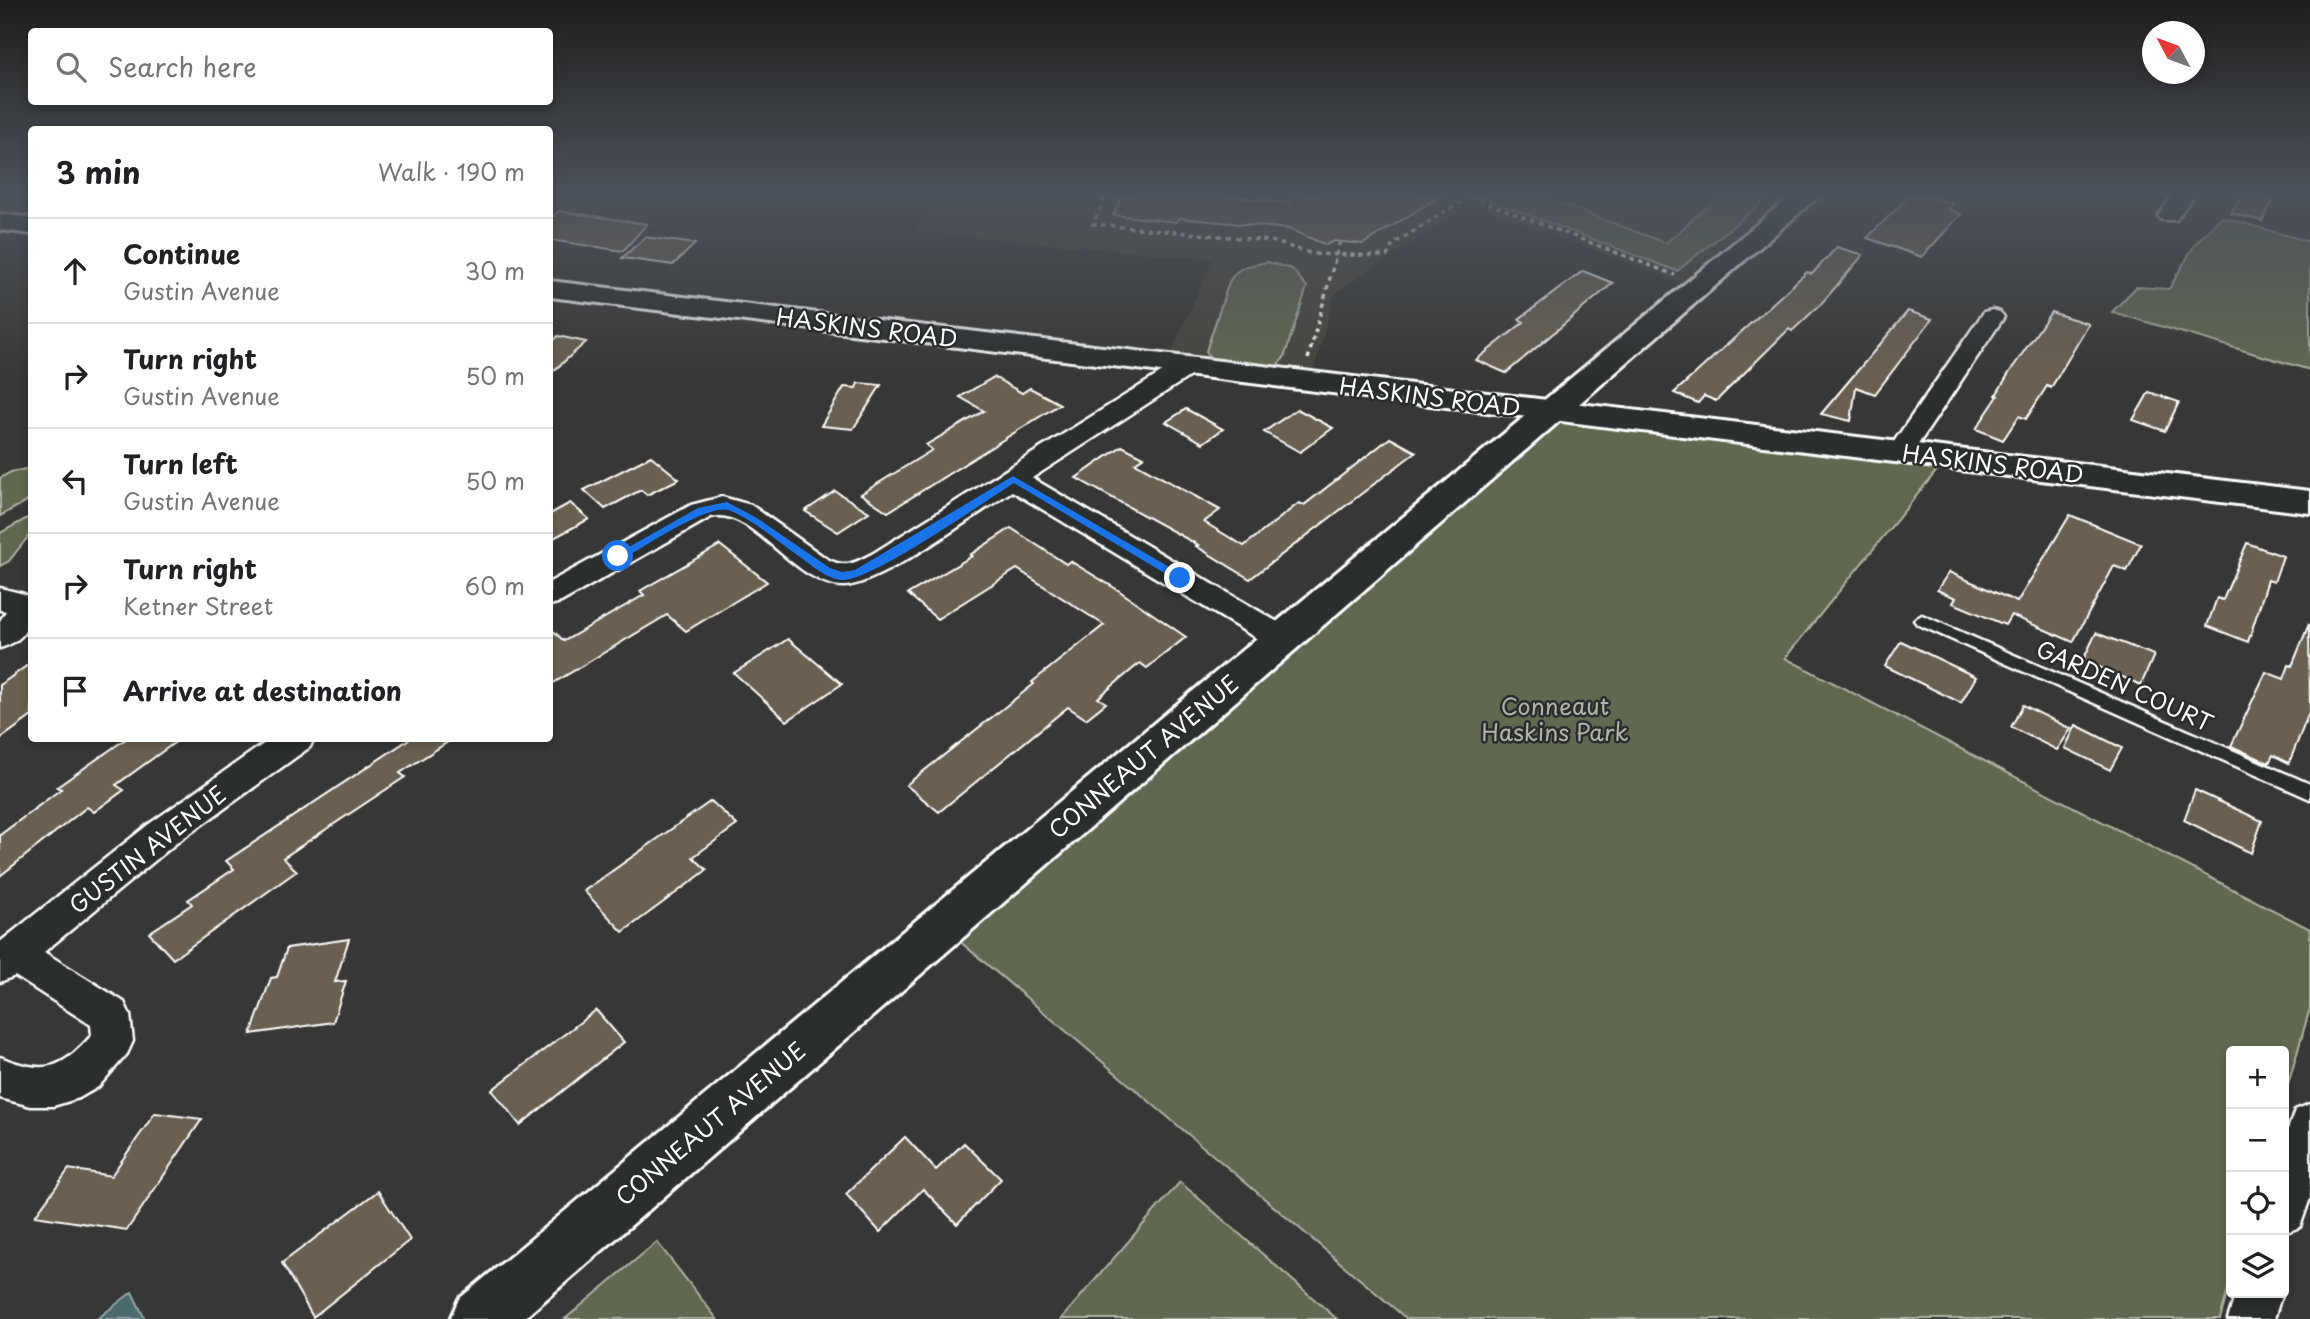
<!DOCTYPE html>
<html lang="en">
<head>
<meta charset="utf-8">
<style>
  :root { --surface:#fff; --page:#f2f2f2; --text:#202124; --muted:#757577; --line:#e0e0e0 }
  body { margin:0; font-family:"Playpen Sans",sans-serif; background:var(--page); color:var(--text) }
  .controls { position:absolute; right:21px; bottom:21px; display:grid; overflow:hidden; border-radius:7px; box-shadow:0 4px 10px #0003 }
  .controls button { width:63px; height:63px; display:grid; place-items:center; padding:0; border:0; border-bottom:2px solid var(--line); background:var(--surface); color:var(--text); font:35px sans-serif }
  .compass { position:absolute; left:2142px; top:21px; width:63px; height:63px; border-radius:50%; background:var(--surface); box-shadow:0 4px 10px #0003; rotate:311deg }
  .stop { position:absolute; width:21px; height:21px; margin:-16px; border:5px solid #1a73e8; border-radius:50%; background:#fff }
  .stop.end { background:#1a73e8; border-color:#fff; box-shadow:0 2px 7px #0008 }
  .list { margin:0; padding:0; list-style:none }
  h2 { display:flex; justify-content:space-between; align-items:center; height:91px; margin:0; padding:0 28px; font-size:30px }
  h2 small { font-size:23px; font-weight:400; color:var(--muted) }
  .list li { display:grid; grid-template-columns:46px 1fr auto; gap:21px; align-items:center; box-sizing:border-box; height:105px; padding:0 28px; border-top:2px solid var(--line) }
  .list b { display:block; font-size:26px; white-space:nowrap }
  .list p { margin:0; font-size:23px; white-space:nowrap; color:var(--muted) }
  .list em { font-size:23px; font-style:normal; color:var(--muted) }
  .icon { flex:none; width:38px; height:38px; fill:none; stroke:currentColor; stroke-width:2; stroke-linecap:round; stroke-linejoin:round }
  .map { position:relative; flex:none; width:2310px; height:1319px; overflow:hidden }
  .search { position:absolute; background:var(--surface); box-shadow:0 4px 10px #0003; left:28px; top:28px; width:525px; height:77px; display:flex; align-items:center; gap:18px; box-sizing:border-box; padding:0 24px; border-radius:7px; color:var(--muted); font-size:26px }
  .panel { position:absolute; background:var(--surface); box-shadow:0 4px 10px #0003; left:28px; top:126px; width:525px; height:616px; border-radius:7px }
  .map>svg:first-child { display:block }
  .built { fill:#46443d }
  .green { fill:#60684f; stroke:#b0b4a7; stroke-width:2 }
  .water { fill:#4c6b6e; stroke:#94a6a8; stroke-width:2 }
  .building { fill:#6a6151; stroke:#fff; stroke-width:2 }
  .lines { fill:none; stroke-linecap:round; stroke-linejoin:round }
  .service-casing { stroke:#fff; stroke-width:5 }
  .minor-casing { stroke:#fff; stroke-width:5 }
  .tertiary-casing { stroke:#fff; stroke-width:6 }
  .secondary-casing { stroke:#fff; stroke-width:6 }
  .path { stroke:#fff; stroke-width:3.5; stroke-dasharray:4.5 4.5; stroke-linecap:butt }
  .service { fill:#2a2d2e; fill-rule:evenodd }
  .minor { fill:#2a2d2e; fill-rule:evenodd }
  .tertiary { fill:#2a2d2e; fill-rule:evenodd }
  .secondary { fill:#2a2d2e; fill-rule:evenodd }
  .route { fill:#1a73e8 }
  .labels { text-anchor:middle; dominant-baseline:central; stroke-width:5; stroke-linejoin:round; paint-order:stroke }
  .street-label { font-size:23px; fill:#fff; stroke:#2a2d2e }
  .park-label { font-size:23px; fill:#b0b4a7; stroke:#2a2d2e }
</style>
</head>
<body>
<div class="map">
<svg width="2310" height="1319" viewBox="0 0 2310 1319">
  <rect width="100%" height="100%" fill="#373735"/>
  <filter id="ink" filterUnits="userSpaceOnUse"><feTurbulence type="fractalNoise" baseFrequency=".0143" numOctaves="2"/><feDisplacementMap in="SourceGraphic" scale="14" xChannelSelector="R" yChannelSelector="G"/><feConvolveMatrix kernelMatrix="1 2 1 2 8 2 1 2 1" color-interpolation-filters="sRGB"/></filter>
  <g filter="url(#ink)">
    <!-- built -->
    <path class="built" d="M937,195H1783L1801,201L1697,289L1471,204L1335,293L1311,381L1166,364L1213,259L915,231Z"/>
    <!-- green -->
    <g class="green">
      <path d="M1482,195H1538L1666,243C1700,215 1719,183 1768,198L1677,271L1480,197Z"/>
      <path d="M2221,217L2310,242V370L2112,312L2136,287L2169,289L2195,244Z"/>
      <path d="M1267,262L1292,269L1307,287L1284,358L1273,369L1214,362L1206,351L1229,282L1235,273L1244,267Z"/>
      <path d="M1553,411L1947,458L1785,658L2310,929V1008L2284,1099V1051H2231V1279L2220,1319H1407L951,934Z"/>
      <path d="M31,468V499L0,516V478L11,472Z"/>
      <path d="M31,516V533L9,561L0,566V533Z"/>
      <path d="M1180,1182L1337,1319H1061Z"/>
      <path d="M657,1242L717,1319H565Z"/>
    </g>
    <!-- water -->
    <path class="water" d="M132,1292L145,1319H97Z"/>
    <!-- building -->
    <g class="building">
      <path d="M1123,195H1219L1291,203L1294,195H1442L1363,244L1334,241L1326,245L1289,229L1179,218L1177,222L1113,215Z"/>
      <path d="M1910,195H1924L1953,204L1949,209L1961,214L1922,257L1867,238Z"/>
      <path d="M2242,195H2276L2262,221L2231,213Z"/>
      <path d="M559,211L647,224L623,251L550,240V219Z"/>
      <path d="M645,237L695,244L673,265L622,258Z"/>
      <path d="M1837,247L1863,255L1821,304L1792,331L1789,329L1716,401L1704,396L1698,403L1674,393L1807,272L1812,274Z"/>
      <path d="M1583,271L1613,283L1506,373L1476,360L1524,322L1519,319Z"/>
      <path d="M1908,311L1932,319L1875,394L1856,387L1851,421L1821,414Z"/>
      <path d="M2051,312L2089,324L2051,388L2047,386L2026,419L2019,416L2003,440L1976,429L1998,396L1996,395L2009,373Z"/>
      <path d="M558,336L586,342L550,374V344Z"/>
      <path d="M994,377L1022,393L1030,388L1060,404L888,512L861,494L932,450L926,445L984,411L960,397Z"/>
      <path d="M858,383L881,385L853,429L821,426L844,387L856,388Z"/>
      <path d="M2149,392L2179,402L2165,431L2133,420Z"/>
      <path d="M1186,409L1223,429L1203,443L1166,422Z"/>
      <path d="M1297,409L1333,428L1300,452L1264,432Z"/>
      <path d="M1390,438L1416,452L1250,579L1196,546L1198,545L1076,478L1122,446L1144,457L1135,463L1220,510L1204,522L1244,546L1299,503L1304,505Z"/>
      <path d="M651,456L679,479L647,495L641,490L605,509L584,490Z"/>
      <path d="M835,491L869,512L838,532L805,511Z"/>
      <path d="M570,503L589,519L550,540V514Z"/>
      <path d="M2070,515L2141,544L2127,571L2114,566L2073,642L2011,615L2005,625L1953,603L1956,598L1937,590L1949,572L2017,602Z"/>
      <path d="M1011,528L1066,564L1070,561L1118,590L1186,637L1147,668L1140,663L1098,698L1106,703L1086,719L1068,707L939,812L906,785L1034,684L1032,682L1104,625L1017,569L937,619L908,594L972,556L970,555Z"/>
      <path d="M2247,543L2283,556L2274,582L2268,580L2248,642L2207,626L2217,598L2223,600Z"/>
      <path d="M720,545L767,582L686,631L667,615L550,685V628L564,641L644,595L640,591Z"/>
      <path d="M2309,624L2310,710L2289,763L2273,755L2269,763L2231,746L2266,672L2284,679L2289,665L2292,666Z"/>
      <path d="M2096,633L2154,655L2141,685L2083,660Z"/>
      <path d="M788,639L842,684L787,721L734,673Z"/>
      <path d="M1901,641L1976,677L1961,703L1885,666Z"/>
      <path d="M32,662V716L0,739V685Z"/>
      <path d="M2023,705L2071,729L2057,750L2011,727Z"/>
      <path d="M2076,725L2122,748L2110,770L2065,748Z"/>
      <path d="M127,738H181L116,785L124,790L94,812L87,807L0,876V835L61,789L57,787Z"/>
      <path d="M411,738H454L400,773L405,777L283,858L297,871L173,959L149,933L192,904L188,900L234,869L226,861Z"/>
      <path d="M2195,790L2262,821L2251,853L2184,820Z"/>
      <path d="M711,801L737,825L693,857L707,870L623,932L584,891Z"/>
      <path d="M349,939L335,982L346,981L333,1022L251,1034L271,978L277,977L287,948Z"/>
      <path d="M596,1010L624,1042L520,1125L492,1090Z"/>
      <path d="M155,1113L202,1119L127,1230L35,1216L69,1169L111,1176Z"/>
      <path d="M905,1137L936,1170L964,1143L1001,1179L957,1224L923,1189L880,1232L846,1194Z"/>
      <path d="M378,1191L410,1240L313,1317L282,1263Z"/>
    </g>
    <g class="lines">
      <!-- service casing -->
      <g class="service-casing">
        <path id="service" d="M1922,615L2310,784V799L1917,624L1914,620Z"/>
      </g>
      <!-- minor casing -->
      <g class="minor-casing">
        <g id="minor">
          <path d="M2173,195H2194L2176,220H2162L2158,216Z"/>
          <path d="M1992,310L2000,312L2004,317L1909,458L1900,460L1891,458L1887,452L1891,446L1984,312Z"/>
          <path d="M1189,359L1198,361L1201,366L1198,371L1032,478L1293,631L1298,639L1293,647L1282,650L1271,647L1012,491C979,512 880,585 845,586C795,587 753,506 711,517L561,602L550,605V582L691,505L722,497L751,505L827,559C846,569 854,563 872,554L1180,361Z"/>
          <path d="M0,588L24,594L32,600C32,625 25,641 0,648V621L6,611L0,610Z"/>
          <path d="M272,738H314L310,747L175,844L44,952L124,1002L130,1015L133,1041L127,1054L98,1087L79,1098L53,1106H31L0,1098V1057C45,1075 61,1070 92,1035L91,1025L15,976L0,982V942L149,824Z"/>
          <path d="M2310,1104V1198L2300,1227L2284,1233V1141L2295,1110Z"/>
          <path d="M2236,1293H2282L2274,1319H2228Z"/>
        </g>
      </g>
      <!-- tertiary casing -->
      <g class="tertiary-casing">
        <path id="tertiary" d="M1792,195H1820L523,1319H450L459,1299Z"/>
      </g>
      <!-- secondary casing -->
      <g class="secondary-casing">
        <g id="secondary">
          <path d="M0,214L32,218V234L0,230Z"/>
          <path d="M550,281L2310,491V513L550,297Z"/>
        </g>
      </g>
      <!-- path -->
      <g class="path">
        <path d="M1471,197L1675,275"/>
        <path d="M1121,198L1106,196L1093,224L1272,241L1313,254L1387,256L1393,244L1472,195"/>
        <path d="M1308,359L1340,241"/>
      </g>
      <!-- service -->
      <use href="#service" class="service"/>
      <!-- minor -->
      <use href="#minor" class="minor"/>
      <!-- tertiary -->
      <use href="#tertiary" class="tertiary"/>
      <!-- secondary -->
      <use href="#secondary" class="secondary"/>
    </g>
  </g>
  <!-- sky -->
  <linearGradient id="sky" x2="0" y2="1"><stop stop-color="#1e1e1d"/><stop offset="0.51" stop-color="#4d535c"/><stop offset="1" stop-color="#4d535c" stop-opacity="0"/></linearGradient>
  <rect width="2310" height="380" fill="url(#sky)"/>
  <!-- route -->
  <path class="route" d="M1013,476L1183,575V580H1176L1014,483C982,503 872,581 842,580C827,579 811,565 800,557C778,542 753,519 728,510C707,504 643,548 622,559L613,556L698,508L727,502L757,518L830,568L842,572L855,570Z"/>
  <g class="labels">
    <!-- street labels -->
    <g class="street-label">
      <text transform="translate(867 327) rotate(7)">HASKINS ROAD</text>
      <text transform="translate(1430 396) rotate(7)">HASKINS ROAD</text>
      <text transform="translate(1993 463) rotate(7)">HASKINS ROAD</text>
      <text transform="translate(2125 685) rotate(24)">GARDEN COURT</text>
      <text transform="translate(1143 756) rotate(-40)">CONNEAUT AVENUE</text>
      <text transform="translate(147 849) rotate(-38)">GUSTIN AVENUE</text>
      <text transform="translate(710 1123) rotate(-40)">CONNEAUT AVENUE</text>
    </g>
    <!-- park labels -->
    <g class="park-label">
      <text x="1555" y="705">Conneaut<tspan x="1555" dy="26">Haskins Park</tspan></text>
    </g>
  </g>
</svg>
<div class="controls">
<button>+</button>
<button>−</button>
<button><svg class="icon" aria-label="locate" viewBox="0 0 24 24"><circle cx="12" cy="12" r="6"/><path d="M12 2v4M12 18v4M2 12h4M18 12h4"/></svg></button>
<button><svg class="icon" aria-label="layers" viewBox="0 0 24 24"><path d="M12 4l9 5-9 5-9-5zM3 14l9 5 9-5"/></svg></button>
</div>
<svg class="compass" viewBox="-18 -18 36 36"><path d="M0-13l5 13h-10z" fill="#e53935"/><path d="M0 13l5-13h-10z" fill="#757577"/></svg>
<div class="stop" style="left:618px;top:556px"></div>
<div class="stop end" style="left:1180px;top:578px"></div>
<div class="search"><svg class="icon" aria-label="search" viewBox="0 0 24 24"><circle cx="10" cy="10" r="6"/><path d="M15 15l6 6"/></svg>Search here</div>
<section class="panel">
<h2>3 min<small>Walk · 190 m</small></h2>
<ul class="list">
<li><svg class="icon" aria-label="ahead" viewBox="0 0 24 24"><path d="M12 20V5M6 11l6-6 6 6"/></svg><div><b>Continue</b><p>Gustin Avenue</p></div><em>30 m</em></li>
<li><svg class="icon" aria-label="right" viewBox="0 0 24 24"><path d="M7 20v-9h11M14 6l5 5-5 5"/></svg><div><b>Turn right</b><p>Gustin Avenue</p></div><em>50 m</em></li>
<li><svg class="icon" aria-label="left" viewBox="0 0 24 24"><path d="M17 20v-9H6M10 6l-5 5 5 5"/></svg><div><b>Turn left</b><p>Gustin Avenue</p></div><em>50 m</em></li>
<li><svg class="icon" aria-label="right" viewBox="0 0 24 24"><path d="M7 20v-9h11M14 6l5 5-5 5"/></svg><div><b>Turn right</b><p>Ketner Street</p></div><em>60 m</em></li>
<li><svg class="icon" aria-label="arrive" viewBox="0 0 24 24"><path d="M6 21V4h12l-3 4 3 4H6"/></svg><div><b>Arrive at destination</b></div></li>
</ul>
</section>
</div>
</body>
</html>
